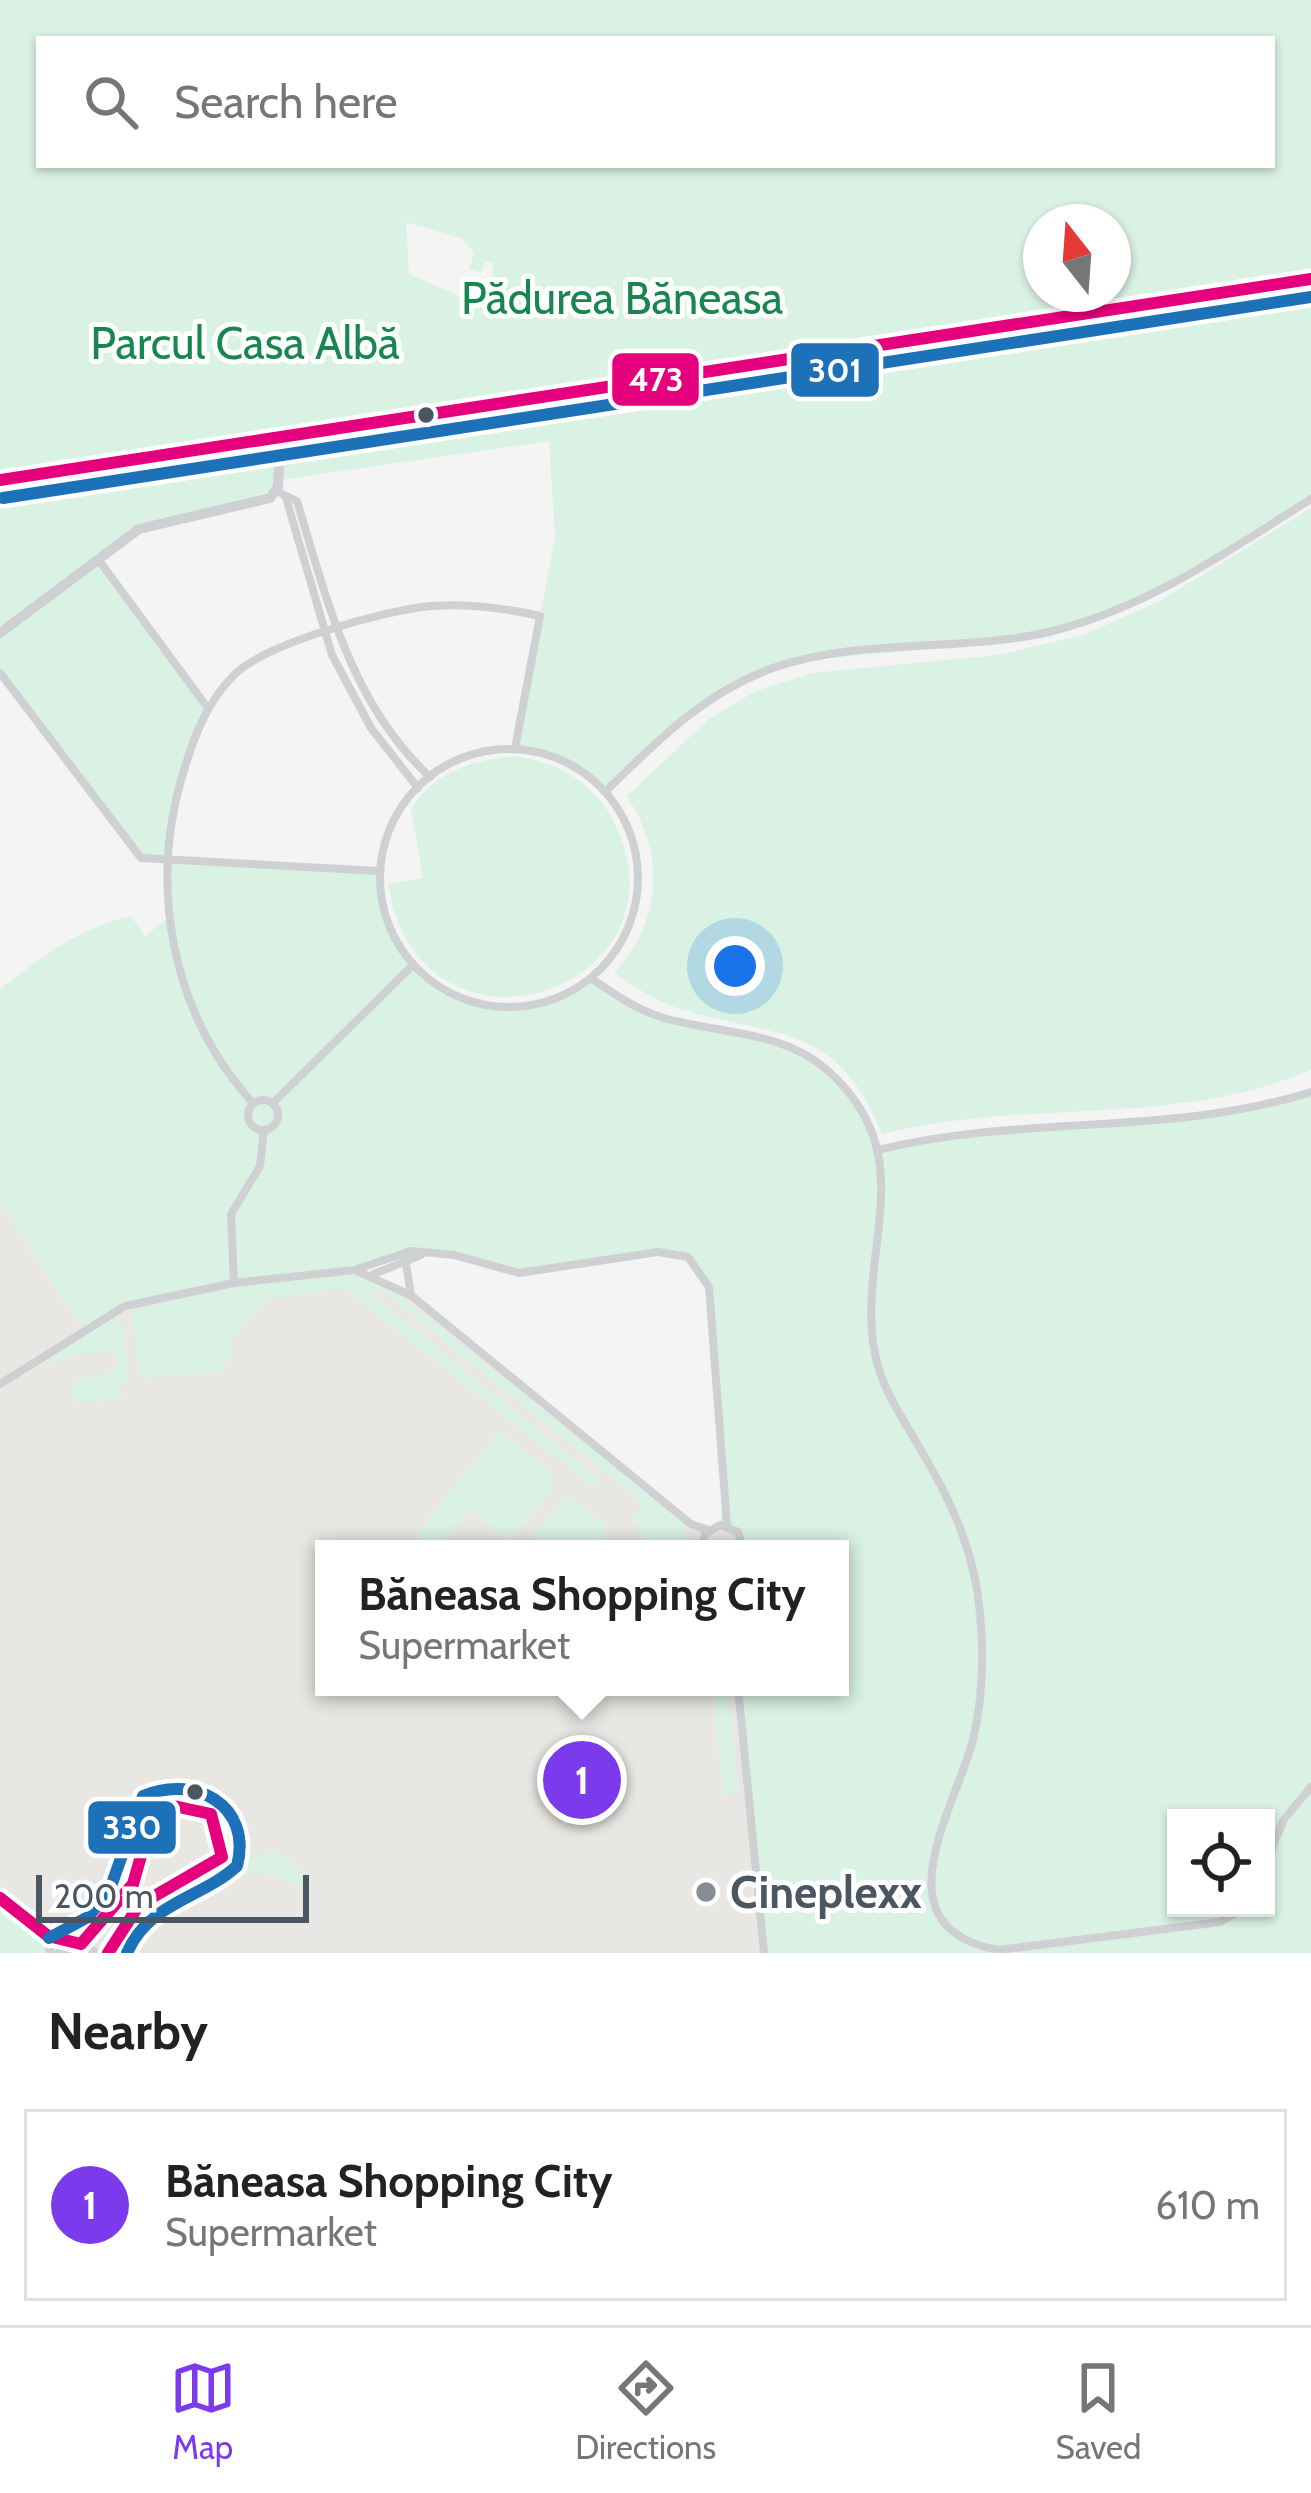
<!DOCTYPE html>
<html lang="en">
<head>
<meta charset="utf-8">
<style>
  :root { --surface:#fff; --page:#f6f6f6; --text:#222; --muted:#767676; --line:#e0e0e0; --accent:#7c3aed }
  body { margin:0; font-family:Cabin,sans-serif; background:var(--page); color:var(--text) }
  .controls { position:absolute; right:36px; bottom:36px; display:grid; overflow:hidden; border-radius:0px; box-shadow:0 3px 9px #0004 }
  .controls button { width:108px; height:108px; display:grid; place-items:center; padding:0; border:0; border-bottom:3px solid var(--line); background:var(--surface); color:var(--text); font:60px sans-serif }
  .compass { position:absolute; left:1023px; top:204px; width:108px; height:108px; border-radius:50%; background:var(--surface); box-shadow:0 3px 9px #0004; rotate:343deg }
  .scale { position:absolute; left:36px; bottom:30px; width:273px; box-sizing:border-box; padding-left:12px; border:6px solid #4a5661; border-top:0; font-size:33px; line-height:42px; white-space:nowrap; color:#4a5661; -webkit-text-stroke:9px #fff; paint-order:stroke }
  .you { position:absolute; left:735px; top:966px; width:42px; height:42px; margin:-30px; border:9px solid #fff; border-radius:50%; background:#1a73e8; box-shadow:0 0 0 18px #1a73e833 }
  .badge { display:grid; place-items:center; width:78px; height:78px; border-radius:50%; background:var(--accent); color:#fff; font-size:39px; font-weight:700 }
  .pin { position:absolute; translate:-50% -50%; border:6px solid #fff; box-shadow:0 3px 12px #0006 }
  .popup { position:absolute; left:315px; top:1540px; width:534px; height:156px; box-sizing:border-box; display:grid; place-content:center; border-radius:0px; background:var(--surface); filter:drop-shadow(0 3px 9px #0005); font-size:39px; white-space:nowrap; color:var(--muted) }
  .popup b { font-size:45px; color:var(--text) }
  .popup::after { content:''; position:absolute; left:50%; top:100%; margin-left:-24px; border:24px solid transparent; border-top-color:var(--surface) }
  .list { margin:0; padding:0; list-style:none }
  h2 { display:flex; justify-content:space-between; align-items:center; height:156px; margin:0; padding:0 48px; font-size:51px }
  h2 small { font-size:39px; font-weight:400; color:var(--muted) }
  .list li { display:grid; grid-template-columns:78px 1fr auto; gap:36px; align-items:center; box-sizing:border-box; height:192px; margin:0 24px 24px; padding:0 24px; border:3px solid var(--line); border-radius:0px }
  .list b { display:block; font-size:45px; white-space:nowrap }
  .list p { margin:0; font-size:39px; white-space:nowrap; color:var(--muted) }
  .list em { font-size:39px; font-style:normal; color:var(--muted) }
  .icon { flex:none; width:66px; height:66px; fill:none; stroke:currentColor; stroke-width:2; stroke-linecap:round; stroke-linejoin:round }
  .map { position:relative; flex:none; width:1311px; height:1953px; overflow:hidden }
  .search { position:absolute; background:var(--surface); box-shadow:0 3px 9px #0004; left:36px; right:36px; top:36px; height:132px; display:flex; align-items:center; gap:30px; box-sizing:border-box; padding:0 42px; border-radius:0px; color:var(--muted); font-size:45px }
  .sheet { height:372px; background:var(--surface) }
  nav { display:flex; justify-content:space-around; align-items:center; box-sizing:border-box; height:168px; border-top:3px solid var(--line); background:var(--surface); font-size:33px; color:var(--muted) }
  nav a { display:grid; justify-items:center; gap:6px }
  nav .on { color:var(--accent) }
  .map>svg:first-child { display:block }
  .commercial { fill:#e8e7e3 }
  .green { fill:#d9f2e3; fill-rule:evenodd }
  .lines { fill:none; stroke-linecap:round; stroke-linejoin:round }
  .street { stroke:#ced0d2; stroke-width:8 }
  .secondary { stroke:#ced0d4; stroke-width:10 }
  .bus-1-casing { stroke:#fff; stroke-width:21 }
  .bus-2-casing { stroke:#fff; stroke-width:21 }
  .bus-3-casing { stroke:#fff; stroke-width:21 }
  .bus-1 { stroke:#e5007d; stroke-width:12 }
  .bus-2 { stroke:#1d71b8; stroke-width:12 }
  .bus-3 { stroke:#1d71b8; stroke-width:12 }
  .bus-dot { fill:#4a5661; stroke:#fff; stroke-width:4.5 }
  .poi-dot { fill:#868d94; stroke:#fff; stroke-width:4.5 }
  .labels { text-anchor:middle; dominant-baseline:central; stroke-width:10; stroke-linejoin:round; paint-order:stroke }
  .park-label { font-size:45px; fill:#17864f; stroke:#fff }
  .poi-label { font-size:45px; font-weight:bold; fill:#4a5661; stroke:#fff; text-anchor:start }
  .line-badge { stroke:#fff; stroke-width:4.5 }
  .badge-label { font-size:33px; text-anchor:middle; font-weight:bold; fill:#fff }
</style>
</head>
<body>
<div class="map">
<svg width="1311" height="1953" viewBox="0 0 1311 1953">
  <rect width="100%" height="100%" fill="#f4f4f4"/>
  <!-- commercial -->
  <path class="commercial" d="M0,1201L83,1329L165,1294L338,1270L412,1296L704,1534L714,1527L733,1528L743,1549H324V1687H738L764,1953H0Z"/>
  <!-- green -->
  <g class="green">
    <path d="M0,0H1311V499L1171,585L1092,620L946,648L803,660L715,695L606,791L560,759L515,748L555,537L549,441L279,480L276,491L161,521L99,559L207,707L191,747L166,862L380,871C379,948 444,1017 524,1007C549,1004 570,991 592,979C610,990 630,1006 650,1012C754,1046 828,1033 878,1150L1045,1126L1161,1123L1311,1092V1953H764L738,1687H840V1549H743L742,1539L720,1525L723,1498L709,1287L703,1273L675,1252L519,1273L454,1255L411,1251L355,1270L234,1283L125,1306L83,1329L0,1200V989C41,958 80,927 131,916L145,936L168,918L166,863L141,858L0,673ZM39,39H1272V165H39ZM406,222L461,238L474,253L469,269L481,273L485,261L494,264L486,294L480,292L476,303L409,274ZM1041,222H1113V294H1041ZM1176,1818H1266V1908H1176Z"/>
    <path d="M1311,508V1070C1175,1128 1024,1098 882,1134C838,1023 777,1038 680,1009C655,1001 635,987 614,973C662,919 666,856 627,796L709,719L756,691L812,673L998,655L1083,635L1158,602Z"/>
    <path d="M515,756C560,763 596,783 616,826C693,990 421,1083 388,884L423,878L411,809C433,773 474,759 515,756Z"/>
    <path d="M351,1273L396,1292L684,1523L688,1549H654L632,1518L642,1506L638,1499L377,1287L371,1294L598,1478V1484L592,1485L345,1289L266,1299L231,1340L233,1355L219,1372L140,1378L132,1311L190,1293Z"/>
    <path d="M119,1313L130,1379L119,1384L122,1399L72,1404L73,1382L117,1369L115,1351L67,1356L54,1364L49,1355Z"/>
    <path d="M499,1431L551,1472L553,1488L510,1541L471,1510L434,1548L417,1534Z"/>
    <path d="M568,1495L608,1527L595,1549H551L532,1535Z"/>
    <path d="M712,1687H727L739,1794L723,1795Z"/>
    <path d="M275,1850L299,1867L305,1885L294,1886L272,1873L229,1876L227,1867Z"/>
    <path d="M0,1898L42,1932L51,1953H0Z"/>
  </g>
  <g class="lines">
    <!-- street -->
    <g class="street">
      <path d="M276,491L297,501C327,600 351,704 430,777"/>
      <path d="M286,498L332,655L371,728L418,788"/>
      <path d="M98,559L207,707"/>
      <path d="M0,673L141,858L380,871"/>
      <circle cx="509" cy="878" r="129"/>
      <path d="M606,791C656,742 705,692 773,668C861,637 962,653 1053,631C1148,607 1229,551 1311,499"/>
      <path d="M592,979C616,995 637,1010 664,1018C720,1034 781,1030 827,1070C926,1157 855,1250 875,1354C882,1390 904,1420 922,1452C952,1502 975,1553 980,1613C984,1656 983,1698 973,1740C955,1809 876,1928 999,1950L1220,1922L1245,1908"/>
      <circle cx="263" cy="1115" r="15"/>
      <path d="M253,1103C171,1013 148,886 184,770C195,734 207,702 234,675C266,643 386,610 431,606C468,603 504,608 540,616L515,748"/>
      <path d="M273,1103L413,965"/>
      <path d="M878,1150C1021,1114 1170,1137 1311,1092"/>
      <path d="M406,1264L411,1295"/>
      <path d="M357,1269L411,1251L454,1255L519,1273L658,1252L688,1257L709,1287L727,1525"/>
      <path d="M374,1274L421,1255"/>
      <path d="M234,1283L231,1214L260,1166L264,1130"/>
      <path d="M0,1384L125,1306L234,1283L355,1270L412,1296L691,1524L708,1530"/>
      <path d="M701,1549L705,1534L720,1525L738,1532L743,1549"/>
      <path d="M738,1687L764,1953"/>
      <path d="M1266,1863L1284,1819L1311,1787"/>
      <path d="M0,1898L68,1946"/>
      <path d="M43,1934L51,1953"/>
      <path d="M59,1953L81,1944L98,1953"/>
    </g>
    <!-- secondary -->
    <g class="secondary">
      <path d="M0,480L1311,279"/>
      <path d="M0,633L139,529L270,498L278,487L280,437"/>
    </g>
    <!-- bus-1 casing -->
    <g class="bus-1-casing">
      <g id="bus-1">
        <path d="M0,480L1311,279"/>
        <path d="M0,1898L48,1936L81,1944L133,1884L154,1810L174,1806L211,1814L222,1857L139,1905L108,1953"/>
      </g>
    </g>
    <!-- bus-2 casing -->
    <g class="bus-2-casing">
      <path id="bus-2" d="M3,498L1311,297"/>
    </g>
    <!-- bus-3 casing -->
    <g class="bus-3-casing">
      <path id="bus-3" d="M49,1938L88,1917L109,1892L143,1796C194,1774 253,1805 237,1866C201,1899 149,1902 127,1953"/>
    </g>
    <!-- bus-1 -->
    <use href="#bus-1" class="bus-1"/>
    <!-- bus-2 -->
    <use href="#bus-2" class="bus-2"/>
    <!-- bus-3 -->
    <use href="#bus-3" class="bus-3"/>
  </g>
  <!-- markers -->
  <g class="bus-dot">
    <circle cx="426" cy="415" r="10"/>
    <circle cx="195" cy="1792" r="10"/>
  </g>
  <circle class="poi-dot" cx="706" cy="1892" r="12"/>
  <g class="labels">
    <!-- park labels -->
    <g class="park-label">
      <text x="622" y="298">Pădurea Băneasa</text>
      <text x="245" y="343">Parcul Casa Albă</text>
    </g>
    <!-- poi labels -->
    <g class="poi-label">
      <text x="730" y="1892">Cineplexx</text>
    </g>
  </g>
  <g class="line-badge">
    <rect x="789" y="341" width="92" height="58" rx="12" fill="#1d71b8"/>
    <rect x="610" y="351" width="91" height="57" rx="12" fill="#e5007d"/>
    <rect x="86" y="1799" width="92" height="57" rx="12" fill="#1d71b8"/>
  </g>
  <g class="badge-label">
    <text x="835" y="382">301</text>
    <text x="656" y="391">473</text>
    <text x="132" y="1839">330</text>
  </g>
</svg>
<div class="controls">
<button><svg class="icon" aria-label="locate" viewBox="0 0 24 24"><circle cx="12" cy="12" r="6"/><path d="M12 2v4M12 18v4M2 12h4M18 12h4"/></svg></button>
</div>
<svg class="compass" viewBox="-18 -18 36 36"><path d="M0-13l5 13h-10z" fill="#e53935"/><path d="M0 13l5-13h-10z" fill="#767676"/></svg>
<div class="scale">200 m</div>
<div class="you"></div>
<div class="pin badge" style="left:582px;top:1780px">1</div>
<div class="popup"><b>Băneasa Shopping City</b>Supermarket</div>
<div class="search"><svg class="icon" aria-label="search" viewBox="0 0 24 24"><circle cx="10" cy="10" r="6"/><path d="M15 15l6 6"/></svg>Search here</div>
</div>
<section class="sheet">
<h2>Nearby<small></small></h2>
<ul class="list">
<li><span class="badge">1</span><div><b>Băneasa Shopping City</b><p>Supermarket</p></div><em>610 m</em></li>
</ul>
</section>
<nav>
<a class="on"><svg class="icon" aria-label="map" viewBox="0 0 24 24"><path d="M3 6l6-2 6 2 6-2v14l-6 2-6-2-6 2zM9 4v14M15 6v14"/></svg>Map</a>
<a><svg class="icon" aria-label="directions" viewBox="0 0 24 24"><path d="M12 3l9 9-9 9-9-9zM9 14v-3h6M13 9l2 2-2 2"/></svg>Directions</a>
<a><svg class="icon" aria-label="saved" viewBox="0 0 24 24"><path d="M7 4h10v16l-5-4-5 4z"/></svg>Saved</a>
</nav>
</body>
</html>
